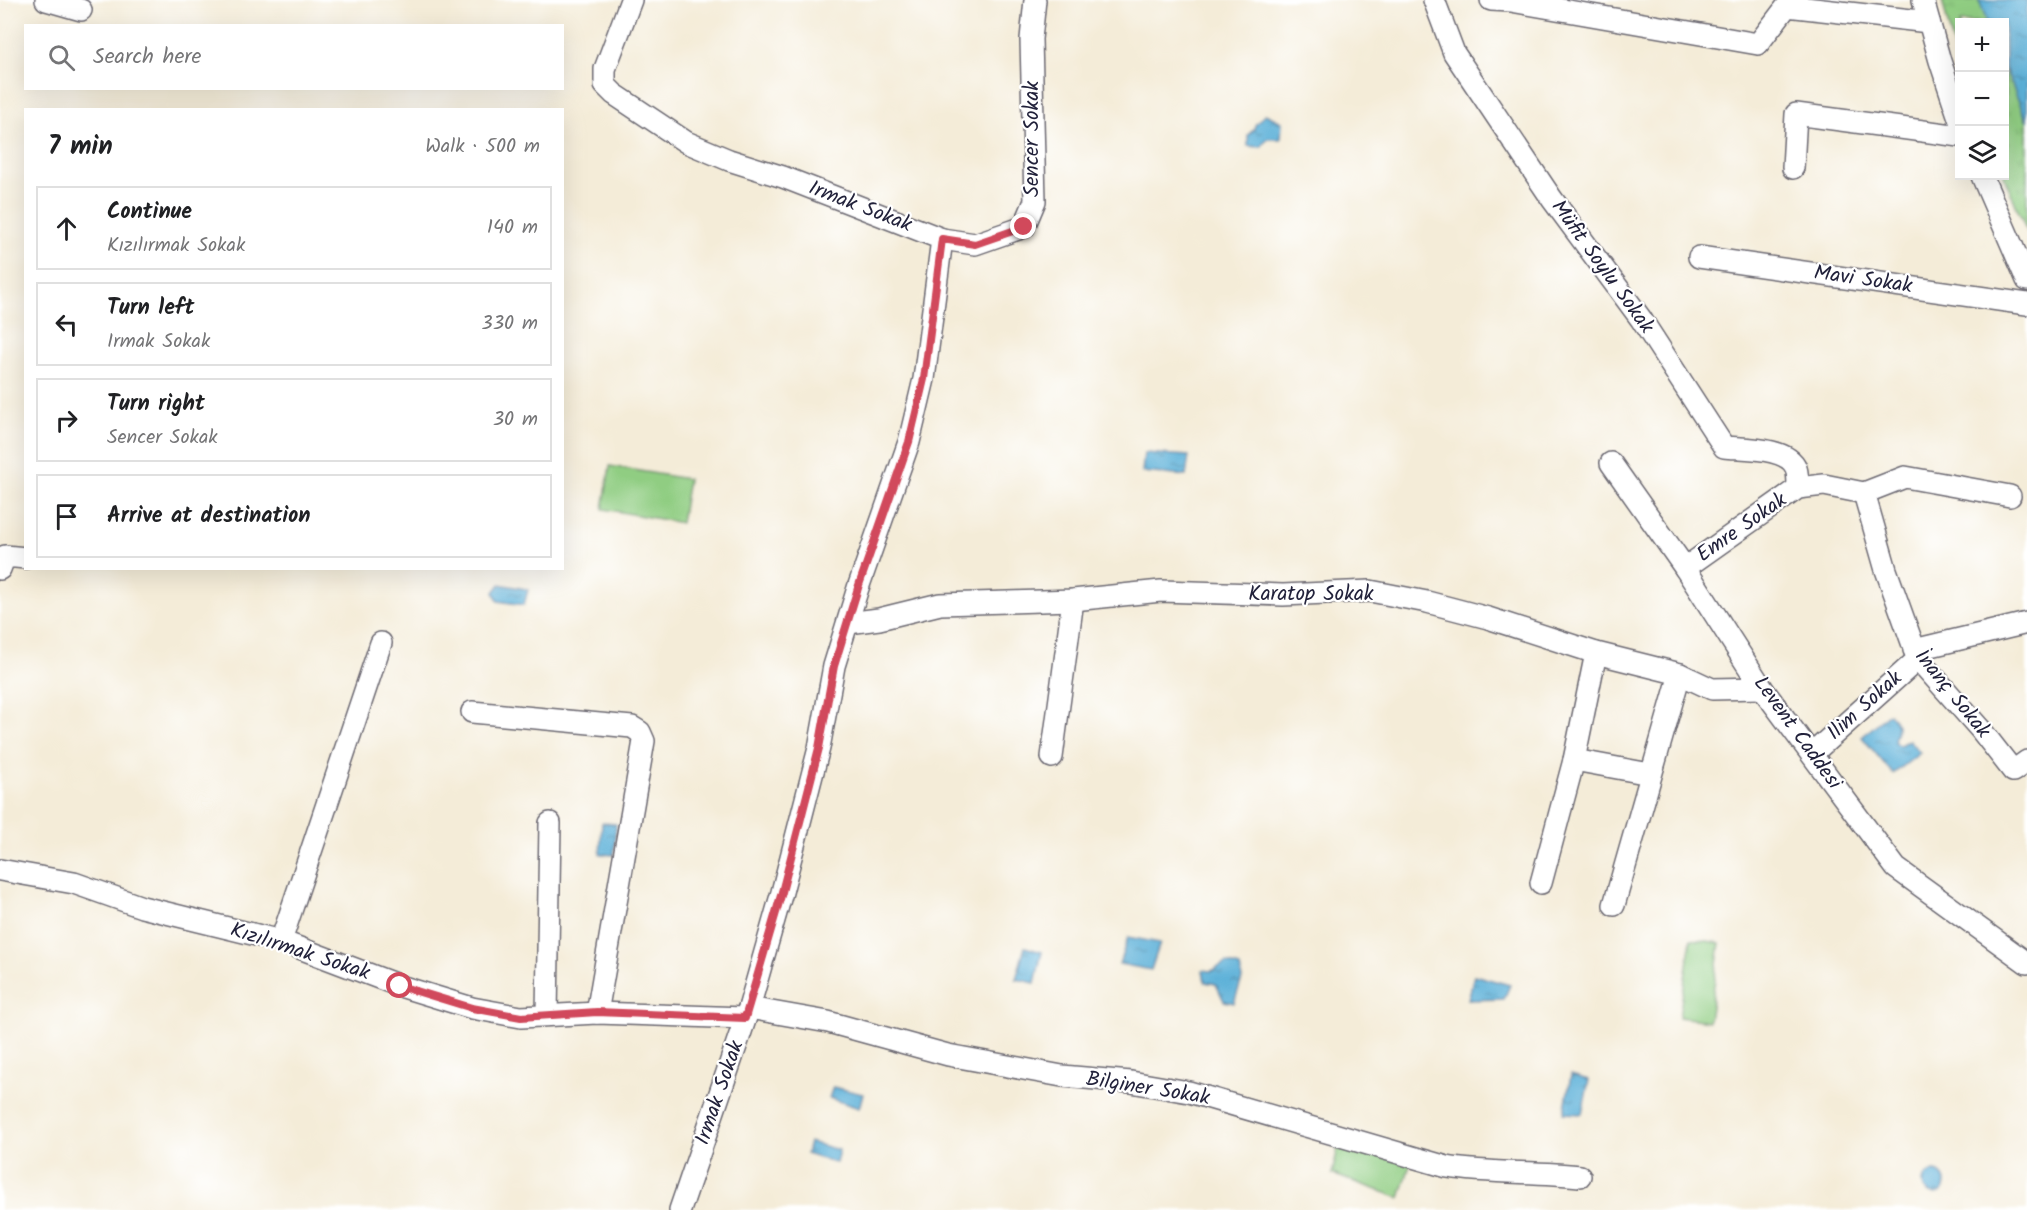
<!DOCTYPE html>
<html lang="en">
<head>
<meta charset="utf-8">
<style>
  :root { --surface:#fff; --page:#f6f6f6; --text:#202124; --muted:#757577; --line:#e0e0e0 }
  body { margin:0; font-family:Kalam,sans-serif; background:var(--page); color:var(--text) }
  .controls { position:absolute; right:18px; top:18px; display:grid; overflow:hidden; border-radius:0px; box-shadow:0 6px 24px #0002 }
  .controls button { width:54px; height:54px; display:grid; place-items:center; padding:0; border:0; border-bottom:2px solid var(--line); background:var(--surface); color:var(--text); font:30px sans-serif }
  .stop { position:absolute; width:18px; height:18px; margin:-14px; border:4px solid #d1495b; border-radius:50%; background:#fff }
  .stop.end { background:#d1495b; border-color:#fff; box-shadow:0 2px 6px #0008 }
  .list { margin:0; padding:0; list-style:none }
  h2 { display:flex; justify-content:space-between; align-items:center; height:78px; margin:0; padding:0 24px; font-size:26px }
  h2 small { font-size:20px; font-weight:400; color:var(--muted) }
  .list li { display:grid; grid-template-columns:39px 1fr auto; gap:18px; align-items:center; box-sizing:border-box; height:84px; margin:0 12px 12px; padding:0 12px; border:2px solid var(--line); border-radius:0px }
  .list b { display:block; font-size:22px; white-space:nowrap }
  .list p { margin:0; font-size:20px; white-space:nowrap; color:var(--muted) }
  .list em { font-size:20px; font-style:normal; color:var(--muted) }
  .icon { flex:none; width:33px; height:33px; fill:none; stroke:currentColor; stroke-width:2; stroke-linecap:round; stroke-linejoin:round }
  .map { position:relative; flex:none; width:2027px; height:1210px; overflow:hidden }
  .search { position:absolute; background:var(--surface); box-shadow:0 6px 24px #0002; left:24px; top:24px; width:540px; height:66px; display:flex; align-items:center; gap:15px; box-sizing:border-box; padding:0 21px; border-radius:0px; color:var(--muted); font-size:22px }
  .panel { position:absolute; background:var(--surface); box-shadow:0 6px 24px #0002; left:24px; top:108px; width:540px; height:462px; border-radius:0px }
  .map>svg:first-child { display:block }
  .grass { fill:url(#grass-tufts); stroke:#59785e; stroke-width:1.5 }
  .pitch { fill:#90cd82; stroke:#59785e; stroke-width:1.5 }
  .water { fill:url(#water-ripples); stroke:#3f698a; stroke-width:1.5 }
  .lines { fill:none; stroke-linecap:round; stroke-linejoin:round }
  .minor-casing { stroke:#6c6972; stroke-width:24 }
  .minor { stroke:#fff; stroke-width:21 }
  .route { stroke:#d1495b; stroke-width:8 }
  .labels { text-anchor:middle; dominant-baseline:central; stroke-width:4.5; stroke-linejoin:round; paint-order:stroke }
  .street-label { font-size:21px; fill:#22223b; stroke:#fff }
</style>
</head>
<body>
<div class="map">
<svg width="2027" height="1210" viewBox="0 0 2027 1210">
  <defs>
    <pattern id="grass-tufts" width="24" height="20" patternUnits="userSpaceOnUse" patternTransform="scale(1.5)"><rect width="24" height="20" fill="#90cd82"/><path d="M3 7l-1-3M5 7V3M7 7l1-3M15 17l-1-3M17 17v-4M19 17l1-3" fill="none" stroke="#7cb071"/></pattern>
    <pattern id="water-ripples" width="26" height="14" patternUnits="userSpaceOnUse" patternTransform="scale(1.5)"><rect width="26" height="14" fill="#5cb0d8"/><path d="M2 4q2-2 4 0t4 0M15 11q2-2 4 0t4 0" fill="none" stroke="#4c8fb0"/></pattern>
  </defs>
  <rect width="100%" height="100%" fill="#fff"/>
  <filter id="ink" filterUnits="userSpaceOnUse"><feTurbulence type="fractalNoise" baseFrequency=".0167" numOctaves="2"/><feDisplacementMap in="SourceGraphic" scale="12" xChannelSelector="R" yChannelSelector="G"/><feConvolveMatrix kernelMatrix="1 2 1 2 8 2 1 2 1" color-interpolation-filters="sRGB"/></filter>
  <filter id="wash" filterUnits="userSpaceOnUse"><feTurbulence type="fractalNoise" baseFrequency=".008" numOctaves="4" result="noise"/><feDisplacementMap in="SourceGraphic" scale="24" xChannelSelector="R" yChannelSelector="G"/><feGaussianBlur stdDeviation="1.35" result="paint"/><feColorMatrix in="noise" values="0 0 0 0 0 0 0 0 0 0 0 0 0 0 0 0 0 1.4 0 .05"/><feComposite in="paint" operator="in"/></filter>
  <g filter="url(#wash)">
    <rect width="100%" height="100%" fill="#f4ecd8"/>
    <!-- grass -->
    <g class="grass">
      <path d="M1942,0H1979L1987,22H1960L1959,70Z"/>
      <path d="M2005,68L2027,121V232L2004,176Z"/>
    </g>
    <!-- pitch -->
    <g class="pitch">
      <path d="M610,466L688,479L681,523L603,509Z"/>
      <path d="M1691,939L1720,943L1709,1021L1679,1017Z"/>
      <path d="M1340,1139L1411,1162L1400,1198L1332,1174Z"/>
    </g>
    <!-- water -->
    <g class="water">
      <path d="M1979,0H2027V121L2005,68L2004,22H1987Z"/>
      <path d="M1265,114L1282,122L1281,139H1267L1261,147L1248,146V135L1254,129L1255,125Z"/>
      <path d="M1144,453L1189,456L1186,476L1142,472Z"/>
      <path d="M500,584L526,589L528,590L524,605L498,601L494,592Z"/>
      <path d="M1889,713C1899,726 1899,725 1894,740L1896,744L1900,745L1909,740L1920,753L1893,774L1862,737Z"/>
      <path d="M602,823L616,824L614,855L600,854Z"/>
      <path d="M1128,937L1160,943L1151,970L1119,964Z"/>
      <path d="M1025,947L1042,952L1035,983L1016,979Z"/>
      <path d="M1226,963L1240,967L1242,979L1234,1003L1224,1001L1216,984L1205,982L1203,970L1211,971Z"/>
      <path d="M1474,975L1510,985L1504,999L1468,1000Z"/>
      <path d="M1571,1075L1589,1080L1582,1114L1564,1113Z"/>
      <path d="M833,1087L863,1094L859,1108L829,1098Z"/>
      <path d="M809,1142L839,1150L836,1163L806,1154Z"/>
      <circle cx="1934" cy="1183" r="11"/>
    </g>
  </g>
  <g filter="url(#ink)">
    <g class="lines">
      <!-- minor casing -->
      <g class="minor-casing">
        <g id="minor">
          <path d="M46,0L81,10"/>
          <path d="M631,0L605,69V85L614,94L686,142L729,160L783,177L942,239L924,379L909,442L858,588L834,666L819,748L782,892L749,1008L680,1210"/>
          <path d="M1434,0L1454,53L1552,199L1641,319L1724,447C1744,449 1788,447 1796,468C1798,474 1798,482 1798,488"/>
          <path d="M1491,0L1511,1L1758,44L1787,6L1929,22"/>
          <path d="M1923,0L1940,61L1960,121"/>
          <path d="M1793,168L1796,114L1960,136"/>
          <path d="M1982,176L2027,280"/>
          <path d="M942,239L975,244L1024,227L1035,201L1031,39L1035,0"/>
          <path d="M1699,257L2027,304"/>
          <path d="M1611,463L1685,568L1762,688L1896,868L2027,963"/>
          <path d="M1864,493L1886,570L1918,659L1981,730L2013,771L2027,761"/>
          <path d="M1685,568L1798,488L1824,485L1864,493L1905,477L2010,496"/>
          <path d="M0,569L5,556L26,558"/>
          <path d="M848,623L879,619L940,604L1073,600L1161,591L1283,595L1370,591L1427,602L1488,618L1596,653L1680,674L1712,689L1762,688"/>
          <path d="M1914,650L2027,623"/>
          <path d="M472,712L632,727L640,732L644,741L597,1013"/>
          <path d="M1813,753L1918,659"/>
          <path d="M1052,757L1073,600"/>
          <path d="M1574,760L1650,774"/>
          <path d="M0,870L74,883L142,907L281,941L400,986L472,1008L521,1017L597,1013L745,1018"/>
          <path d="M1541,883L1574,760L1596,653"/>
          <path d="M1614,905L1680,674"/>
          <path d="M281,941L381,643"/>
          <path d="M749,1008L828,1022L948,1055L1062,1076L1131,1082L1189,1092L1447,1167C1491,1174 1536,1171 1580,1176"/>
          <path d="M547,1015L550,823"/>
        </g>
      </g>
      <!-- minor -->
      <use href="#minor" class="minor"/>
    </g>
  </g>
  <g class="lines" filter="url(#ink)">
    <!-- route -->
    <path class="route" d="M400,986L472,1008L521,1017L597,1012L745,1018L782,892L819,748L834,666L858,588L909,442L924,379L942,239L975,244L1024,227"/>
  </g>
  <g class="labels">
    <!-- street labels -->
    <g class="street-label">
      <text transform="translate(1032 139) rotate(-90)">Sencer Sokak</text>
      <text transform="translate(860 207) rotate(21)">Irmak Sokak</text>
      <text transform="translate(1602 267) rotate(54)">Müfit Soylu Sokak</text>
      <text transform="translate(1863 280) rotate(8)">Mavi Sokak</text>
      <text transform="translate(1742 528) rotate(-35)">Emre Sokak</text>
      <text x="1311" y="594">Karatop Sokak</text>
      <text transform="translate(1952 694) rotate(51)">İnanç Sokak</text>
      <text transform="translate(1865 706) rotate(-42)">Ilim Sokak</text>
      <text transform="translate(1797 733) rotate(54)">Levent Caddesi</text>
      <text transform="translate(300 952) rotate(18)">Kızılırmak Sokak</text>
      <text transform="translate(1148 1089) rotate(9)">Bilginer Sokak</text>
      <text transform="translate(720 1093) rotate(-71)">Irmak Sokak</text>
    </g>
  </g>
</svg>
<div class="controls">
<button>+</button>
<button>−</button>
<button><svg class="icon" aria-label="layers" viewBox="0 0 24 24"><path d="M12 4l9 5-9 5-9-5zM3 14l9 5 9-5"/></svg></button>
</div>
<div class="stop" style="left:400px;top:986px"></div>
<div class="stop end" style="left:1024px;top:227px"></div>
<div class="search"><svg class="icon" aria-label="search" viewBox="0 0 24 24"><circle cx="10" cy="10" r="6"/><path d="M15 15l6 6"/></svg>Search here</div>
<section class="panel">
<h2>7 min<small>Walk · 500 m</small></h2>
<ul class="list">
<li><svg class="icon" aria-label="ahead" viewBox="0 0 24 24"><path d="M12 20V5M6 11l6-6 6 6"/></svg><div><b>Continue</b><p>Kızılırmak Sokak</p></div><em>140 m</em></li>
<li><svg class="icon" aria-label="left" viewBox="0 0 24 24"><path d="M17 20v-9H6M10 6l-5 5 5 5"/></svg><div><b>Turn left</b><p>Irmak Sokak</p></div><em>330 m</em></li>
<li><svg class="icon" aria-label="right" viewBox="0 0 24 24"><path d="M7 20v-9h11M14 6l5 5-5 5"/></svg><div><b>Turn right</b><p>Sencer Sokak</p></div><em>30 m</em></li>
<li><svg class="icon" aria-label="arrive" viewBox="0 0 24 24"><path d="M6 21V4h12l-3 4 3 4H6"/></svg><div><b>Arrive at destination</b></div></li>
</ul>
</section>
</div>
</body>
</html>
